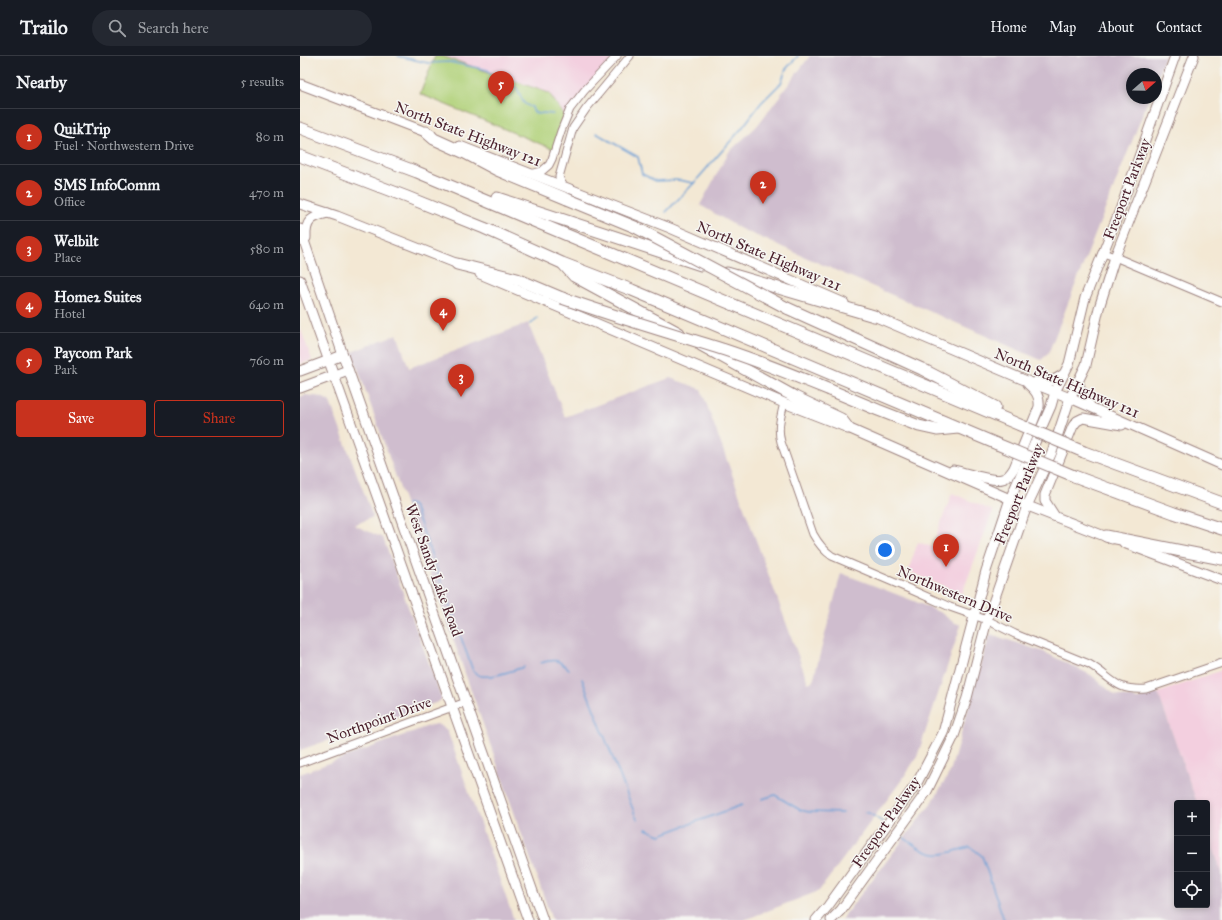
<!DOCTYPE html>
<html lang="en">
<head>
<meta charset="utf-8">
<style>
  :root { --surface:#171b24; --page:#242831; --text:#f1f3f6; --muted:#9ea1a6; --line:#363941; --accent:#c8321e }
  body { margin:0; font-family:"IM FELL Great Primer",serif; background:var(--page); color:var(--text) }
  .controls { position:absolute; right:12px; bottom:12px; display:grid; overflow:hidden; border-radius:4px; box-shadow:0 2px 6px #0003 }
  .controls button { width:36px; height:36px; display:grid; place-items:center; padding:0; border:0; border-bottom:1px solid var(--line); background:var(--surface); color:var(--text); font:20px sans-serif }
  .compass { position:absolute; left:826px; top:12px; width:36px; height:36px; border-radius:50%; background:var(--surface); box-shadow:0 2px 6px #0003; rotate:70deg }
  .you { position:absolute; left:585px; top:494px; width:14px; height:14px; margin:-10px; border:3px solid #fff; border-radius:50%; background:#1a73e8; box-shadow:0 0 0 6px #1a73e833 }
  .badge { display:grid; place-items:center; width:26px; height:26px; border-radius:50%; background:var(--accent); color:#fff; font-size:13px; font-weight:700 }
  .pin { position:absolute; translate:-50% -33px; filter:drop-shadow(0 1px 2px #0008) }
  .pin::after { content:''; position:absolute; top:21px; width:14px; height:12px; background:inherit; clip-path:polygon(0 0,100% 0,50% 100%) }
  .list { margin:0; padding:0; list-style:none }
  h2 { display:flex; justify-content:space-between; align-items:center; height:52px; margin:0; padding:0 16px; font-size:17px }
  h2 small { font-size:13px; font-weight:400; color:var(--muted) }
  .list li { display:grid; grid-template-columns:26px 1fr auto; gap:12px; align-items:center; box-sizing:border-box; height:56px; padding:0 16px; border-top:1px solid var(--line) }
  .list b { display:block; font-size:15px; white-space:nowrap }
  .list p { margin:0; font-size:13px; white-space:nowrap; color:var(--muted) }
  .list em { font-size:13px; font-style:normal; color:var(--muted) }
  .actions { display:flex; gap:8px; padding:12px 16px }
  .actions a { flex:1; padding:9px 0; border:1px solid var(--accent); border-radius:4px; text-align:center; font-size:14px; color:var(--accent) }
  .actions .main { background:var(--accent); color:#fff }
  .icon { flex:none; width:22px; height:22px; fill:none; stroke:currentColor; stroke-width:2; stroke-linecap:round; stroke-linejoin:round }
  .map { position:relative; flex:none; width:922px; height:864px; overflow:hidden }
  header { display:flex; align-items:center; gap:24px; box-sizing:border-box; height:56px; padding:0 20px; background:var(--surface); border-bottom:1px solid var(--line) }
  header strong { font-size:19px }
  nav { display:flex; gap:22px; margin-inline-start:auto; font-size:14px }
  .search { width:280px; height:36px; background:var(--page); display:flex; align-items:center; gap:10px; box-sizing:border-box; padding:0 14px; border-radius:22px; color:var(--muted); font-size:15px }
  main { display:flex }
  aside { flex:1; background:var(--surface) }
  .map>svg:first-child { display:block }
  .built { fill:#f3cfdf }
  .industrial { fill:#cfbdce }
  .green { fill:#b1d179; stroke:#7e7852 }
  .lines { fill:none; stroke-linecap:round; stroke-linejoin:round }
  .stream { stroke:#679dd4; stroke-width:1.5 }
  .minor-casing { stroke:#9e8480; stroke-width:9 }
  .major-casing { stroke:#9e8480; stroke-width:11 }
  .highway-casing { stroke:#9e8480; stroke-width:13 }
  .minor { stroke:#fff; stroke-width:7 }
  .major { stroke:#fff; stroke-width:9 }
  .highway { stroke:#fff; stroke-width:11 }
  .highway-bridge-casing { stroke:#9e8480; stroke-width:13; stroke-linecap:butt }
  .highway-bridge { stroke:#fff; stroke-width:11 }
  .labels { text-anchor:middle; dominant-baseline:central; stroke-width:3; stroke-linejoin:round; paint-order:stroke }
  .street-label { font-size:15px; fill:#4a1f2b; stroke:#f6f6f2 }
</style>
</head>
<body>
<header>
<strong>Trailo</strong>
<div class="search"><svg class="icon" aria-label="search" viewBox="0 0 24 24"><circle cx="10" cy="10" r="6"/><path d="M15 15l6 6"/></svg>Search here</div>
<nav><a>Home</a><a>Map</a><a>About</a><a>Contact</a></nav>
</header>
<main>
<aside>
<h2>Nearby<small>5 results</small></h2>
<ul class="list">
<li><span class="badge">1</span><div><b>QuikTrip</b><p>Fuel · Northwestern Drive</p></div><em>80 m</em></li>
<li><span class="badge">2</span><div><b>SMS InfoComm</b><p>Office</p></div><em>470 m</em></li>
<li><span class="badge">3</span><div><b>Welbilt</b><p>Place</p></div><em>580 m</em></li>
<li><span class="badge">4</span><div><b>Home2 Suites</b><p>Hotel</p></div><em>640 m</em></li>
<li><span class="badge">5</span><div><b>Paycom Park</b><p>Park</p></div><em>760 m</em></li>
</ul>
<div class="actions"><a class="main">Save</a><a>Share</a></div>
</aside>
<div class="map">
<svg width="922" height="864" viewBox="0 0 922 864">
  <rect width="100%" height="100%" fill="#f6f6f2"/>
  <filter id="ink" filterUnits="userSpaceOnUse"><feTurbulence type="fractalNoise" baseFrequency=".025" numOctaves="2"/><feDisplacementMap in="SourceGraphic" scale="8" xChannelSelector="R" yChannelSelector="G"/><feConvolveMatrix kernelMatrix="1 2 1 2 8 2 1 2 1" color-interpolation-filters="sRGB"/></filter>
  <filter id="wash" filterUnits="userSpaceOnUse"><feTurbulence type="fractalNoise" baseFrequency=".012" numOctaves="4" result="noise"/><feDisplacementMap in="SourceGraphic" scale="16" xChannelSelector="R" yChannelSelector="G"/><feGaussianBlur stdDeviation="0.9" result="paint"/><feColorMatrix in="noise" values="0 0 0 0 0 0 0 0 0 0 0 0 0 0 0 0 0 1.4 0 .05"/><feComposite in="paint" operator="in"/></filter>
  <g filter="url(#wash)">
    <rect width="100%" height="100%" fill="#f3e8d4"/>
    <!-- built -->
    <g class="built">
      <path d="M142,0H316L264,59L249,37Z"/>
      <path d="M0,271L12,304L0,308Z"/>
      <path d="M652,437L693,455L662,538L608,515L618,486L632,491Z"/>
      <path d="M922,614V817L907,775V747H897L858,637Z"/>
    </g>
    <!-- industrial -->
    <g class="industrial">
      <path d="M510,0H865L856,24V18H832V42H849L748,298L741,304L441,173L400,149L429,96L457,70Z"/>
      <path d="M228,267L265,361L370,322L401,333L508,627L513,625L541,517L614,545L641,557L653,566L661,569L617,701L601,725L519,835L444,864H252L52,296L97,278L109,312Z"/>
      <path d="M5,339L22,341L30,346L73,461L54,469L83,482L142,643L138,646L0,694V341Z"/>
      <path d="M690,578L744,596L791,619L815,639L838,643L858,637L897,747H877V849H907V775L922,817V864H541L633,745L650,716Z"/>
      <path d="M137,668L147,674L214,864H0V718L131,669Z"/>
    </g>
    <!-- green -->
    <path class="green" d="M135,0H142L249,37L264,59L255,94L120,38Z"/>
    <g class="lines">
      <!-- stream -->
      <g class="stream">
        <path d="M98,0L128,7L149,6L188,14L203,34H205C225,22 214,48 232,51L233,55L238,58L243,57L253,58"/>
        <path d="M296,77L338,101L342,118L356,125L378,124L394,127L442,72L461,47L481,27L486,13L498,0"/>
        <path d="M366,156L394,127"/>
        <path d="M231,268L237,262"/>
        <path d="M107,448L112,449L115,453L173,615C175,616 176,618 178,619C188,624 213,614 224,611"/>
        <path d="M241,607C256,603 257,603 269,613"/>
        <path d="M282,623L336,761L337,763"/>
        <path d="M462,743L475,739L500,754L509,756L543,757"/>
        <path d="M565,756L569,757L584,767"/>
        <path d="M346,773L360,779L442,749"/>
        <path d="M600,779C612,787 626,800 642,798C651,797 660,793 670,791L676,795L682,800L704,864"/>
      </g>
    </g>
  </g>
  <g filter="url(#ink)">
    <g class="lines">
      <!-- minor casing -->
      <g class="minor-casing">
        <g id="minor">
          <path d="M231,118L242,115L249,109L252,103L261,75L270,53L284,35L317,0"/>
          <path d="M263,130L259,121L273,72L286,53L330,0"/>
          <path d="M803,197L815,201L922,246"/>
          <path d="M484,347C481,360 477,372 481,386L513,478C518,487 523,494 532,500L614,535L650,551L687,564L715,578L789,608C813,622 814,635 846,633L922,607"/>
          <path d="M0,707L166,646"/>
        </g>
      </g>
      <!-- major casing -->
      <g class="major-casing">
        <g id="major">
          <path d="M0,28L131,78"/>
          <path d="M160,90L370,172L544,247"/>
          <path d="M0,148L37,160L163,210"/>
          <path d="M0,173L43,299L243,864"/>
          <path d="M6,182C5,164 12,161 28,157"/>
          <path d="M180,218L484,347L548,372L710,443L812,483"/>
          <path d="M0,224L228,864"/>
          <path d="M569,258L722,323L770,342L922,409"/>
          <path d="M0,315L43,299"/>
          <path d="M737,325C751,327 752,325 764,318"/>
          <path d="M778,325L781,334L790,350"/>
          <path d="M0,332L48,314"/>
          <path d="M653,414C663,416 694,426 702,423C708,422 711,417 714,412L739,351C740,340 736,335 728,328"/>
          <path d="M754,459L745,445V439L773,370L777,365L783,362L822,369"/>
          <path d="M824,487L922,524"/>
          <path d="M516,864L528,850L617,727L643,677L686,515L710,443L751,350L755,336L769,308L785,242L820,154L875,0"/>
          <path d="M531,864L541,854L627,735L654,680L667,642L687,564L727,450L752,396L770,342L786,309L799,252L815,201L894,0"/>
        </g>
      </g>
      <!-- highway casing -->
      <g class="highway-casing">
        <g id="highway">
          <path d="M0,72L117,116L727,372"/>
          <path d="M126,76L134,83L165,97L197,114L267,143"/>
          <path d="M0,100L107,141L184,172L262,207L332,234L697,388"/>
          <path d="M197,142L401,209"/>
          <path d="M157,208L217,223L262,242"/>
          <path d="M264,209L274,220L379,277"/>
          <path d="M427,217L574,260"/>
          <path d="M487,252L622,313L695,351"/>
          <path d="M401,289L495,341L541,363L548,372"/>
          <path d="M530,334L578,354L619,370L637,374L658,372"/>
          <path d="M784,396L922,447"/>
          <path d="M774,420L874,457L922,473"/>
          <path d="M806,480L922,503"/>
        </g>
      </g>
      <!-- minor -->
      <use href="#minor" class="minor"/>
      <!-- major -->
      <use href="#major" class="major"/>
      <!-- highway -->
      <use href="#highway" class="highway"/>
      <!-- highway-bridge casing -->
      <g class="highway-bridge-casing">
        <g id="highway-bridge">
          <path d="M267,143L335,171L487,252"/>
          <path d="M262,242C316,261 371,277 425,294C461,306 496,320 530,334"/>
          <path d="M727,372L784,396"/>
          <path d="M697,388L774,420"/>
        </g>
      </g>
      <!-- highway-bridge -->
      <use href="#highway-bridge" class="highway-bridge"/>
    </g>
  </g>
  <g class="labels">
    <!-- street labels -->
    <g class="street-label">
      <text transform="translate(168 78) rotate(21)">North State Highway 121</text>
      <text transform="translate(827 133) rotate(-69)">Freeport Parkway</text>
      <text transform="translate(469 200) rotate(23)">North State Highway 121</text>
      <text transform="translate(767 327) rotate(23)">North State Highway 121</text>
      <text transform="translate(719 438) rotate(-68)">Freeport Parkway</text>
      <text transform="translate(134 514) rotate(70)">West Sandy Lake Road</text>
      <text transform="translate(655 538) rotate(23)">Northwestern Drive</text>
      <text transform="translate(79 664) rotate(-20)">Northpoint Drive</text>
      <text transform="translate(586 766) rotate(-55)">Freeport Parkway</text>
    </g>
  </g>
</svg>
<div class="controls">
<button>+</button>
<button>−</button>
<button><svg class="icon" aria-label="locate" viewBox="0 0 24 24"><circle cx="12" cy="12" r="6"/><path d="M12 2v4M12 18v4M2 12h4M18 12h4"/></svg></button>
</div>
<svg class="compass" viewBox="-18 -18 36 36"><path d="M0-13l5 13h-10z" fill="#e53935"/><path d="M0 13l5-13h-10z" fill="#9ea1a6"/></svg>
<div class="you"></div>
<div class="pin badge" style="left:646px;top:511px">1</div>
<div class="pin badge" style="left:463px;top:148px">2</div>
<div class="pin badge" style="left:161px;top:341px">3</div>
<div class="pin badge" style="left:143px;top:275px">4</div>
<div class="pin badge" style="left:201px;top:48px">5</div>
</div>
</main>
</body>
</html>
